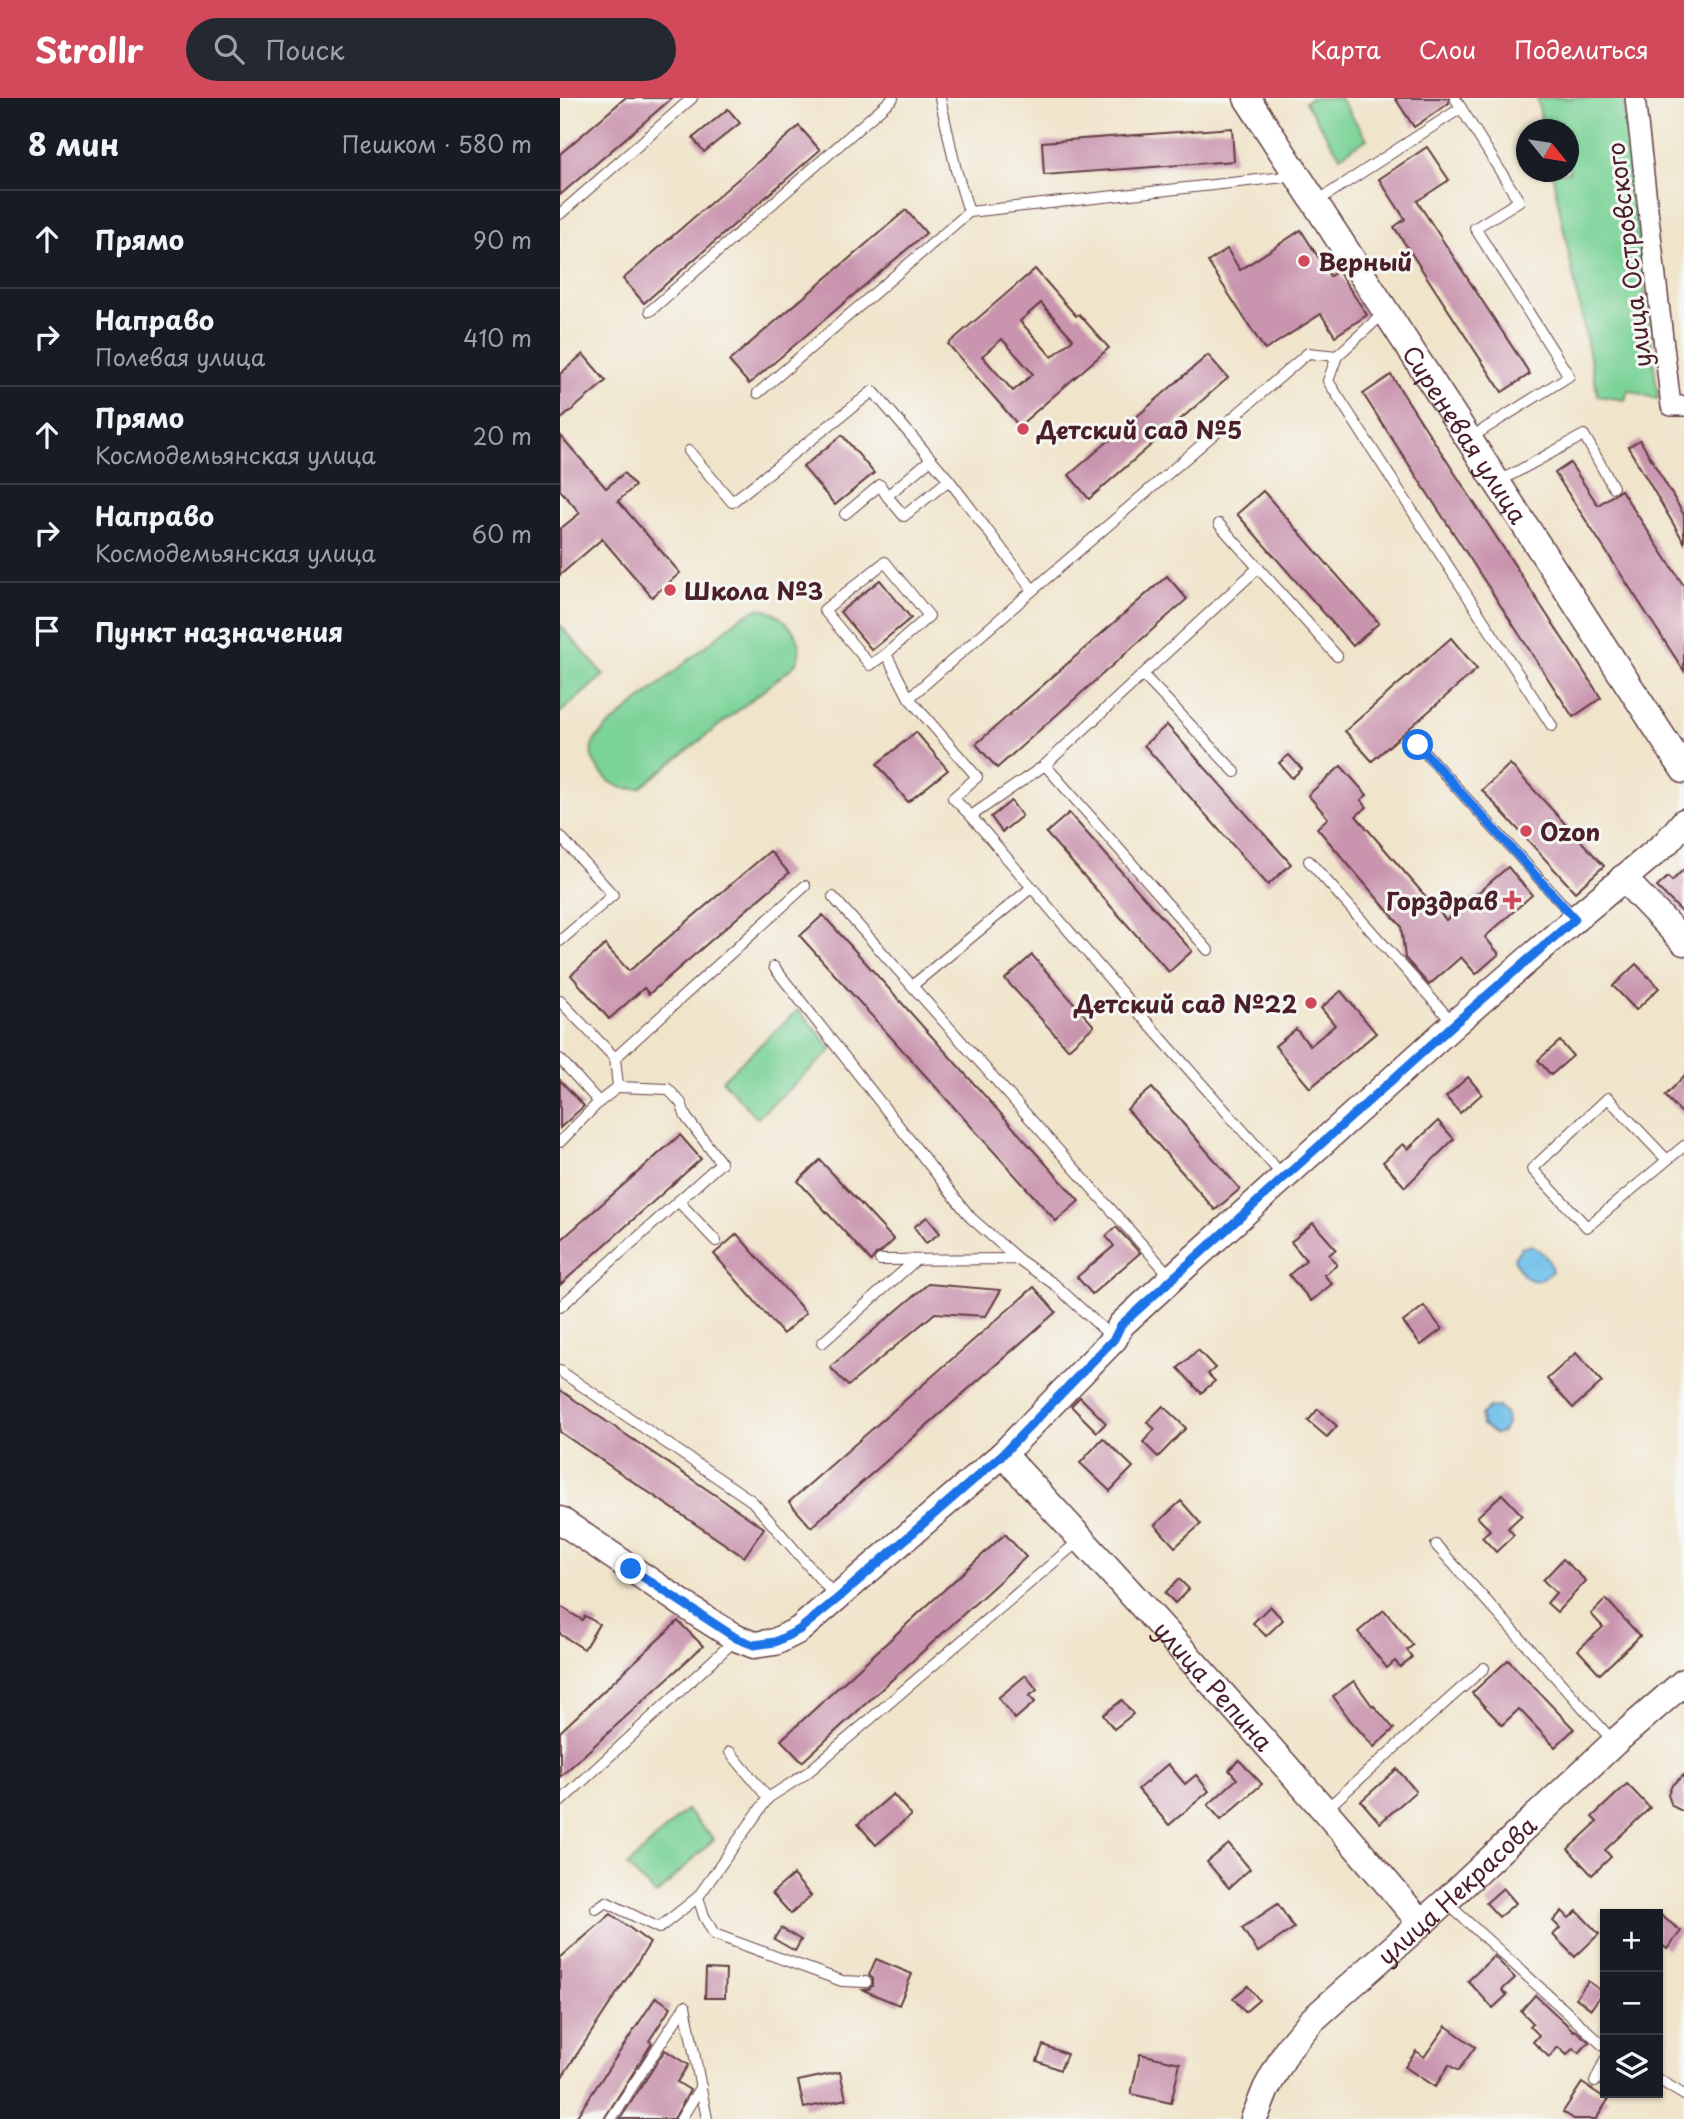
<!DOCTYPE html>
<html lang="ru">
<head>
<meta charset="utf-8">
<style>
  :root { --surface:#171b24; --page:#242831; --text:#f1f3f6; --muted:#9ea1a6; --line:#363941; --accent:#d1495b }
  body { margin:0; font-family:"Playpen Sans",sans-serif; background:var(--page); color:var(--text) }
  .controls { position:absolute; right:21px; bottom:21px; display:grid; overflow:hidden; border-radius:0px; box-shadow:0 2px 5px #0004 }
  .controls button { width:63px; height:63px; display:grid; place-items:center; padding:0; border:0; border-bottom:2px solid var(--line); background:var(--surface); color:var(--text); font:35px sans-serif }
  .compass { position:absolute; left:956px; top:21px; width:63px; height:63px; border-radius:50%; background:var(--surface); box-shadow:0 2px 5px #0004; rotate:120deg }
  .stop { position:absolute; width:21px; height:21px; margin:-16px; border:5px solid #1a73e8; border-radius:50%; background:#fff }
  .stop.end { background:#1a73e8; border-color:#fff; box-shadow:0 2px 7px #0008 }
  .list { margin:0; padding:0; list-style:none }
  h2 { display:flex; justify-content:space-between; align-items:center; height:91px; margin:0; padding:0 28px; font-size:30px }
  h2 small { font-size:23px; font-weight:400; color:var(--muted) }
  .list li { display:grid; grid-template-columns:46px 1fr auto; gap:21px; align-items:center; box-sizing:border-box; height:98px; padding:0 28px; border-top:2px solid var(--line) }
  .list b { display:block; font-size:26px; white-space:nowrap }
  .list p { margin:0; font-size:23px; white-space:nowrap; color:var(--muted) }
  .list em { font-size:23px; font-style:normal; color:var(--muted) }
  .icon { flex:none; width:38px; height:38px; fill:none; stroke:currentColor; stroke-width:2; stroke-linecap:round; stroke-linejoin:round }
  .map { position:relative; flex:none; width:1124px; height:2021px; overflow:hidden }
  header { display:flex; align-items:center; gap:42px; box-sizing:border-box; height:98px; padding:0 35px; background:var(--accent); color:#fff }
  header strong { font-size:33px }
  nav { display:flex; gap:38px; margin-inline-start:auto; font-size:24px }
  .search { width:490px; height:63px; background:var(--page); display:flex; align-items:center; gap:18px; box-sizing:border-box; padding:0 24px; border-radius:38px; color:var(--muted); font-size:26px }
  main { display:flex }
  aside { flex:1; background:var(--surface) }
  .map>svg:first-child { display:block }
  .green { fill:#7bd398; stroke:#627962; stroke-width:2 }
  .water { fill:#70c0eb; stroke:#5d708b; stroke-width:2 }
  .building { fill:#c994ae; fill-rule:evenodd }
  .lines { fill:none; stroke-linecap:round; stroke-linejoin:round }
  .lane-casing { stroke:#633d43; stroke-width:12 }
  .street-casing { stroke:#633d43; stroke-width:22 }
  .secondary-casing { stroke:#633d43; stroke-width:29 }
  .lane { stroke:#fff; stroke-width:10 }
  .street { stroke:#fff; stroke-width:19 }
  .secondary { stroke:#fff; stroke-width:26 }
  .route { stroke:#1a73e8; stroke-width:9 }
  .poi-dot { fill:#d1495b; stroke:#f6f6f2; stroke-width:2.5 }
  .labels { text-anchor:middle; dominant-baseline:central; stroke-width:6; stroke-linejoin:round; paint-order:stroke }
  .street-label { font-size:24px; fill:#4a1f2b; stroke:#f6f6f2 }
  .poi-label { font-size:24px; font-weight:bold; fill:#4a1f2b; stroke:#f6f6f2; text-anchor:start }
</style>
</head>
<body>
<header>
<strong>Strollr</strong>
<div class="search"><svg class="icon" aria-label="search" viewBox="0 0 24 24"><circle cx="10" cy="10" r="6"/><path d="M15 15l6 6"/></svg>Поиск</div>
<nav><a>Карта</a><a>Слои</a><a>Поделиться</a></nav>
</header>
<main>
<aside>
<h2>8 мин<small>Пешком · 580 m</small></h2>
<ul class="list">
<li><svg class="icon" aria-label="ahead" viewBox="0 0 24 24"><path d="M12 20V5M6 11l6-6 6 6"/></svg><div><b>Прямо</b></div><em>90 m</em></li>
<li><svg class="icon" aria-label="right" viewBox="0 0 24 24"><path d="M7 20v-9h11M14 6l5 5-5 5"/></svg><div><b>Направо</b><p>Полевая улица</p></div><em>410 m</em></li>
<li><svg class="icon" aria-label="ahead" viewBox="0 0 24 24"><path d="M12 20V5M6 11l6-6 6 6"/></svg><div><b>Прямо</b><p>Космодемьянская улица</p></div><em>20 m</em></li>
<li><svg class="icon" aria-label="right" viewBox="0 0 24 24"><path d="M7 20v-9h11M14 6l5 5-5 5"/></svg><div><b>Направо</b><p>Космодемьянская улица</p></div><em>60 m</em></li>
<li><svg class="icon" aria-label="arrive" viewBox="0 0 24 24"><path d="M6 21V4h12l-3 4 3 4H6"/></svg><div><b>Пункт назначения</b></div></li>
</ul>
</aside>
<div class="map">
<svg width="1124" height="2021" viewBox="0 0 1124 2021">
  <rect width="100%" height="100%" fill="#f6f6f2"/>
  <filter id="ink" filterUnits="userSpaceOnUse"><feTurbulence type="fractalNoise" baseFrequency=".0143" numOctaves="2"/><feDisplacementMap in="SourceGraphic" scale="14" xChannelSelector="R" yChannelSelector="G"/><feConvolveMatrix kernelMatrix="1 2 1 2 8 2 1 2 1" color-interpolation-filters="sRGB"/></filter>
  <filter id="wash" filterUnits="userSpaceOnUse"><feTurbulence type="fractalNoise" baseFrequency=".00686" numOctaves="4" result="noise"/><feDisplacementMap in="SourceGraphic" scale="28" xChannelSelector="R" yChannelSelector="G"/><feGaussianBlur stdDeviation="1.57" result="paint"/><feColorMatrix in="noise" values="0 0 0 0 0 0 0 0 0 0 0 0 0 0 0 0 0 1.4 0 .05"/><feComposite in="paint" operator="in"/></filter>
  <g filter="url(#wash)">
    <rect width="100%" height="100%" fill="#f0e4ca"/>
    <!-- green -->
    <g class="green">
      <path d="M751,0H780L807,41L780,58L745,4Z"/>
      <path d="M977,0H1063L1098,301L1068,292L1065,302L1038,298L992,74H1009V32L983,31Z"/>
      <path d="M200,510C224,515 251,544 234,568L80,690C75,690 68,691 63,690C48,686 28,665 32,648C34,641 42,635 46,630L182,518Z"/>
      <path d="M0,527L44,577L0,615Z"/>
      <path d="M238,912L273,951L197,1020L162,982Z"/>
      <path d="M126,1712L154,1741L96,1797L67,1768Z"/>
    </g>
    <!-- water -->
    <g class="water">
      <path d="M971,1147C983,1154 989,1159 992,1173C975,1191 961,1181 954,1160L961,1150Z"/>
      <path d="M938,1309L946,1317L947,1327L942,1334L936,1336L922,1327L921,1317L929,1310Z"/>
    </g>
    <g id="blocks">
      <!-- building -->
      <g class="building">
        <path d="M65,0H112L0,97V56Z"/>
        <path d="M835,0H888L889,5L854,29Z"/>
        <path d="M168,11L180,25L144,54L133,40Z"/>
        <path d="M239,28L260,52L84,205L63,181Z"/>
        <path d="M672,30L674,63L484,77L482,44Z"/>
        <path d="M867,49L889,82L857,103L970,276L942,294L834,129L845,121L819,81Z"/>
        <path d="M346,112L366,135L189,286L169,263Z"/>
        <path d="M741,132L770,178L778,173L807,217L775,238L761,216L705,252L648,164L667,151L680,172Z"/>
        <path d="M475,171L516,218L519,216L549,250L459,328L388,246ZM481,205L513,241L492,259L460,223ZM442,241L473,276L453,293L422,258Z"/>
        <path d="M23,256L46,283L0,322V276Z"/>
        <path d="M648,257L668,280L529,401L509,377Z"/>
        <path d="M831,277L1041,600L1013,619L803,296Z"/>
        <path d="M0,337L46,390L64,375L75,388L58,403L120,475L92,499L42,441L0,477V431L20,415L0,392Z"/>
        <path d="M282,337L314,375L275,407L243,369Z"/>
        <path d="M1080,342L1124,417V444L1068,349Z"/>
        <path d="M1010,365L1038,407L1061,392L1124,488V573L995,375Z"/>
        <path d="M703,393L819,525L793,548L677,416Z"/>
        <path d="M607,478L627,501L437,670L416,646Z"/>
        <path d="M320,482L351,520L312,552L280,514Z"/>
        <path d="M891,540L917,571L812,663L785,633Z"/>
        <path d="M607,627L731,766L708,787L584,647Z"/>
        <path d="M356,634L388,672L348,704L317,666Z"/>
        <path d="M729,657L742,671L732,680L719,665Z"/>
        <path d="M950,666L1044,768L1015,794L922,692Z"/>
        <path d="M781,668L807,697L801,702L807,709L796,718L886,822L948,769L972,797L925,839L939,856L916,876L901,859L869,887L845,860L841,828L757,730L768,720L748,697Z"/>
        <path d="M451,703L462,718L442,734L431,719Z"/>
        <path d="M509,715L632,853L609,874L486,735Z"/>
        <path d="M210,753L229,775L89,896L84,890L49,921L11,877L45,847L69,873Z"/>
        <path d="M1124,771V816L1097,789L1108,779L1112,783Z"/>
        <path d="M263,817L519,1103L496,1123L240,838Z"/>
        <path d="M472,857L534,928L508,951L445,881Z"/>
        <path d="M1076,866L1099,890L1076,912L1053,888Z"/>
        <path d="M781,893L816,935L750,990L715,948L736,931L750,948L775,927L761,910Z"/>
        <path d="M1000,943L1013,958L991,977L978,962Z"/>
        <path d="M1124,978V1017L1105,998Z"/>
        <path d="M908,979L922,996L900,1015L886,999Z"/>
        <path d="M0,982L24,1008L0,1030Z"/>
        <path d="M592,990L680,1091L655,1112L567,1011Z"/>
        <path d="M878,1023L894,1041L845,1089L823,1064L843,1046L848,1051Z"/>
        <path d="M120,1037L141,1061L0,1187V1143Z"/>
        <path d="M260,1062L334,1142L320,1155L316,1156L311,1163L238,1083Z"/>
        <path d="M367,1119L380,1135L366,1145L354,1129Z"/>
        <path d="M753,1125L776,1151L769,1157L777,1167L764,1177L772,1186L751,1203L729,1177L746,1162L731,1144Z"/>
        <path d="M556,1129L580,1155L532,1196L517,1179L554,1148L546,1138Z"/>
        <path d="M177,1136L246,1215L223,1236L154,1156Z"/>
        <path d="M368,1186L441,1192L426,1218L375,1215L288,1288L270,1269Z"/>
        <path d="M474,1189L496,1214L251,1429L229,1404Z"/>
        <path d="M864,1208L882,1231L861,1247L843,1224Z"/>
        <path d="M638,1252L655,1270L648,1276L655,1283L641,1295L618,1270Z"/>
        <path d="M1016,1255L1042,1284L1013,1310L987,1281Z"/>
        <path d="M0,1292L204,1430L184,1459L0,1334Z"/>
        <path d="M520,1299L546,1325L537,1334L511,1308Z"/>
        <path d="M603,1308L626,1330L598,1359L583,1344L595,1331L587,1324Z"/>
        <path d="M758,1311L777,1328L767,1339L748,1323Z"/>
        <path d="M543,1340L573,1369L550,1393L520,1365Z"/>
        <path d="M942,1396L962,1417L948,1430L954,1437L936,1454L922,1439L930,1432L917,1419Z"/>
        <path d="M621,1403L641,1426L615,1449L595,1427Z"/>
        <path d="M445,1436L466,1459L242,1664L221,1642Z"/>
        <path d="M1003,1461L1026,1483L997,1514L987,1505L996,1495L983,1482Z"/>
        <path d="M619,1481L629,1491L615,1505L605,1495Z"/>
        <path d="M1046,1501L1080,1538L1040,1576L1018,1552L1043,1529L1031,1516Z"/>
        <path d="M0,1508L22,1522L25,1518L39,1526L24,1551L0,1536Z"/>
        <path d="M710,1508L723,1522L706,1538L693,1525Z"/>
        <path d="M824,1512L853,1547L847,1552L852,1559L840,1569L835,1563L827,1570L798,1534Z"/>
        <path d="M118,1523L143,1548L0,1679V1634Z"/>
        <path d="M948,1562L1014,1631L995,1649L959,1611L942,1627L912,1595Z"/>
        <path d="M466,1577L477,1592L469,1598L475,1604L455,1621L438,1600Z"/>
        <path d="M794,1583L813,1609L814,1608L834,1631L814,1649L790,1622L773,1598Z"/>
        <path d="M562,1602L573,1616L554,1631L543,1617Z"/>
        <path d="M679,1662L702,1686L661,1722L648,1707L677,1681L669,1672Z"/>
        <path d="M608,1666L625,1686L636,1677L649,1693L609,1727L578,1691Z"/>
        <path d="M837,1671L856,1693L820,1725L801,1703Z"/>
        <path d="M1124,1677V1714L1112,1708L1108,1697L1112,1687Z"/>
        <path d="M1067,1686L1090,1710L1045,1752L1051,1759L1032,1777L1008,1751L1037,1724L1032,1719Z"/>
        <path d="M333,1696L351,1717L316,1747L298,1726Z"/>
        <path d="M669,1746L690,1771L669,1790L647,1764Z"/>
        <path d="M233,1777L251,1798L231,1816L212,1795Z"/>
        <path d="M943,1790L956,1805L939,1819L926,1805Z"/>
        <path d="M718,1806L734,1830L698,1854L682,1830Z"/>
        <path d="M1002,1813L1009,1820L1017,1813L1039,1836L1015,1859L993,1837L1000,1830L993,1823Z"/>
        <path d="M1098,1815L1121,1833L1107,1851L1098,1844Z"/>
        <path d="M51,1816L90,1845L0,1982V1860Z"/>
        <path d="M221,1830L241,1842L235,1853L214,1841Z"/>
        <path d="M934,1858L955,1880L942,1892L947,1897L933,1910L908,1883Z"/>
        <path d="M316,1861L352,1876L339,1907L303,1892L309,1891L313,1887V1881L309,1877Z"/>
        <path d="M146,1871L166,1872L165,1900H145Z"/>
        <path d="M1028,1883L1043,1894L1031,1911L1016,1900Z"/>
        <path d="M688,1888L699,1902L685,1914L673,1900Z"/>
        <path d="M975,1897L1014,1933L1015,1932L1029,1944L1019,1955L1013,1950L1007,1957L998,1949L989,1959L973,1944L979,1937L970,1928L973,1925L961,1913Z"/>
        <path d="M96,1899L111,1909L89,1943L92,1945L44,2021H15Z"/>
        <path d="M886,1928L915,1949L898,1973L889,1967L875,1989L845,1969L856,1953L864,1959Z"/>
        <path d="M483,1947L507,1956L500,1972L477,1963Z"/>
        <path d="M105,1952L128,1967L117,1984L130,1992L114,2021H60Z"/>
        <path d="M580,1956L620,1965L611,2005L571,1996Z"/>
        <path d="M280,1974L286,2001L244,2010L238,1983Z"/>
        <path d="M1022,1985L1048,2002L1036,2021H1014L1003,2014Z"/>
      </g>
    </g>
  </g>
  <g filter="url(#ink)">
    <use href="#blocks" fill-opacity="0" stroke="#633d43" stroke-width="2"/>
    <g class="lines">
      <!-- lane casing -->
      <g class="lane-casing">
        <g id="lane">
          <path d="M380,0L396,72L409,114"/>
          <path d="M901,10L959,103L915,130L1009,278L910,340"/>
          <path d="M756,104L901,10L895,0"/>
          <path d="M0,116L132,0"/>
          <path d="M90,213L333,0"/>
          <path d="M777,258L768,283L992,628"/>
          <path d="M198,295L409,114L734,78"/>
          <path d="M129,353L172,404L313,293L389,382L473,492L349,600L417,679L393,700L411,718"/>
          <path d="M371,361L327,398L344,418L389,382"/>
          <path d="M938,384L1024,337L1053,389"/>
          <path d="M285,416L320,387L327,398"/>
          <path d="M659,426L777,558"/>
          <path d="M698,470L485,667L411,718L578,914L723,1078"/>
          <path d="M473,492L748,255L777,258L825,214"/>
          <path d="M326,556L310,567L264,512L325,464L369,518L326,556L349,600"/>
          <path d="M583,577L675,674"/>
          <path d="M858,647L1015,820"/>
          <path d="M485,667L648,852"/>
          <path d="M0,738L53,797L0,843"/>
          <path d="M749,763L894,926"/>
          <path d="M273,799L612,1180"/>
          <path d="M214,869L411,1120L458,1161"/>
          <path d="M353,887L471,790"/>
          <path d="M0,903L55,960L58,989"/>
          <path d="M55,960L245,788"/>
          <path d="M0,961L39,1004"/>
          <path d="M0,1044L39,1004L58,989L108,991L121,1005L126,1019L161,1065L0,1209"/>
          <path d="M1107,1062L1048,1000L972,1071L1027,1129L1124,1048"/>
          <path d="M118,1103L156,1143"/>
          <path d="M320,1162L458,1161L494,1186L554,1241"/>
          <path d="M262,1245L356,1162"/>
          <path d="M0,1273L192,1403L275,1498"/>
          <path d="M876,1447L1054,1644"/>
          <path d="M170,1654L208,1700L247,1675L521,1441"/>
          <path d="M208,1700L138,1799L144,1818L154,1836L282,1883L306,1884"/>
          <path d="M0,1704L174,1543"/>
          <path d="M766,1711L924,1570"/>
          <path d="M888,1806L1045,1949"/>
          <path d="M36,1811L46,1804L99,1830L138,1799"/>
          <path d="M125,1908L147,2021"/>
          <path d="M1098,1981L1124,1997"/>
          <path d="M1035,1984L1045,1962"/>
          <path d="M51,2021L125,1908"/>
          <path d="M121,2021L141,1988"/>
        </g>
      </g>
      <!-- street casing -->
      <g class="street-casing">
        <path id="street" d="M1075,0L1111,308H1124"/>
      </g>
      <!-- secondary casing -->
      <g class="secondary-casing">
        <g id="secondary">
          <path id="s1" d="M687,0L1124,672"/>
          <path d="M1063,780L1124,844"/>
          <path id="s2" d="M443,1356C585,1510 726,1664 860,1824"/>
          <path d="M0,1422L141,1518L176,1540L194,1547L215,1544L239,1532L443,1356L554,1241L561,1227L612,1180L894,926L1015,821L1106,745L1124,724"/>
          <path id="s3" d="M694,2021L706,1991L729,1949L751,1923L885,1804L1055,1644L1124,1584"/>
        </g>
      </g>
      <!-- lane -->
      <use href="#lane" class="lane"/>
      <!-- street -->
      <use href="#street" class="street"/>
      <!-- secondary -->
      <use href="#secondary" class="secondary"/>
    </g>
  </g>
  <g class="lines" filter="url(#ink)">
    <!-- route -->
    <path class="route" d="M71,1471L176,1540L194,1547L215,1544L239,1532L277,1501L443,1356L554,1241L561,1227L894,926L1015,821L858,647"/>
  </g>
  <!-- markers -->
  <g class="poi-dot">
    <circle cx="744" cy="163" r="7"/>
    <circle cx="463" cy="331" r="7"/>
    <circle cx="110" cy="492" r="7"/>
    <circle cx="966" cy="733" r="7"/>
    <path d="M948.5 791.5h7v7h7v7h-7v7h-7v-7h-7v-7h7z"/>
    <circle cx="751" cy="905" r="7"/>
  </g>
  <g class="labels">
    <!-- street labels -->
    <g class="street-label">
      <text transform="translate(1068 157) rotate(-97)">улица Островского</text>
      <text stroke="none"><textPath href="#s1" startOffset="401">Сиреневая улица</textPath></text>
      <text stroke="none"><textPath href="#s2" startOffset="313">улица Репина</textPath></text>
      <text stroke="none"><textPath href="#s3" startOffset="310">улица Некрасова</textPath></text>
    </g>
    <!-- poi labels -->
    <g class="poi-label">
      <text x="758" y="163">Верный</text>
      <text x="477" y="331">Детский сад №5</text>
      <text x="124" y="492">Школа №3</text>
      <text x="980" y="733">Ozon</text>
      <text x="938" y="802" text-anchor="end">Горздрав</text>
      <text x="737" y="905" text-anchor="end">Детский сад №22</text>
    </g>
  </g>
</svg>
<div class="controls">
<button>+</button>
<button>−</button>
<button><svg class="icon" aria-label="layers" viewBox="0 0 24 24"><path d="M12 4l9 5-9 5-9-5zM3 14l9 5 9-5"/></svg></button>
</div>
<svg class="compass" viewBox="-18 -18 36 36"><path d="M0-13l5 13h-10z" fill="#e53935"/><path d="M0 13l5-13h-10z" fill="#9ea1a6"/></svg>
<div class="stop" style="left:858px;top:647px"></div>
<div class="stop end" style="left:71px;top:1471px"></div>
</div>
</main>
</body>
</html>
